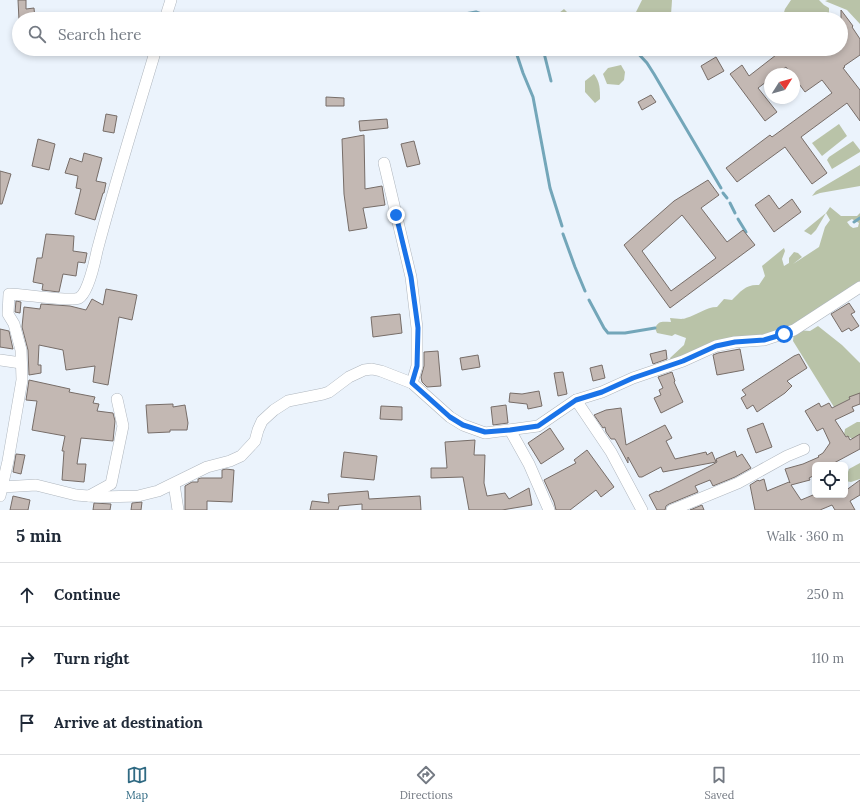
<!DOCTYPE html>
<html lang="en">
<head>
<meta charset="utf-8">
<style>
  :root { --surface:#fff; --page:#f6f6f7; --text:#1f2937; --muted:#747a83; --line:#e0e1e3; --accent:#306a83 }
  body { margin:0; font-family:Lora,serif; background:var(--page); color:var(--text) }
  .controls { position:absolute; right:12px; bottom:12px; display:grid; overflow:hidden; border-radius:6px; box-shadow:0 2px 6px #0003 }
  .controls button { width:36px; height:36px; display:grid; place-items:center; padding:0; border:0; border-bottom:1px solid var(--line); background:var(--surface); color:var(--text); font:20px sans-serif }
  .compass { position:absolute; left:764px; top:68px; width:36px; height:36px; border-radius:50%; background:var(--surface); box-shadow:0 2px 6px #0003; rotate:53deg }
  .stop { position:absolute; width:12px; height:12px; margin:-9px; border:3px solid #1a73e8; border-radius:50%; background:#fff }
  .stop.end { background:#1a73e8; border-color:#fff; box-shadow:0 1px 4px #0008 }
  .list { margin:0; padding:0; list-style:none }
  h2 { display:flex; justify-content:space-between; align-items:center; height:52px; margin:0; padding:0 16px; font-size:17px }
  h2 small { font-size:13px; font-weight:400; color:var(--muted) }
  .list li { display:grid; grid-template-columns:26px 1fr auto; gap:12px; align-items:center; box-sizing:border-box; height:64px; padding:0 16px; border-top:1px solid var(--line) }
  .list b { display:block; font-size:15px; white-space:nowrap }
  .list em { font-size:13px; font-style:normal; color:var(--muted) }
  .icon { flex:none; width:22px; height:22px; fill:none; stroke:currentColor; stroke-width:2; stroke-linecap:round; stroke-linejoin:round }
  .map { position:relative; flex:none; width:860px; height:510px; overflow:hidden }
  .search { position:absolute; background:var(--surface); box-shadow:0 2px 6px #0003; left:12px; right:12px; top:12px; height:44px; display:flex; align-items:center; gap:10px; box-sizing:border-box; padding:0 14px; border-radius:22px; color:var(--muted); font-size:15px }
  .sheet { height:244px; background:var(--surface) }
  nav { display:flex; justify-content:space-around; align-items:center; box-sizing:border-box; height:56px; border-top:1px solid var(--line); background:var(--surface); font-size:11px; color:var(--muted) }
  nav a { display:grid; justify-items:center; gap:2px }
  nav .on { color:var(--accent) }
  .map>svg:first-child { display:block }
  .green { fill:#b9c3a8; fill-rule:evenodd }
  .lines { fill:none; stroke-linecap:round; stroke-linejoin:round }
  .stream { stroke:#73a6b9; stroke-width:3 }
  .building { fill:#c3b8b3; stroke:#776d68; fill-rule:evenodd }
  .minor-casing { stroke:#afb6be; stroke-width:12 }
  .minor { stroke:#fff; stroke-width:11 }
  .route { stroke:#1a73e8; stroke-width:5 }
</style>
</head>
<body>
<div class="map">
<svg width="860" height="510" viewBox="0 0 860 510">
  <rect width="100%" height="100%" fill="#ebf3fc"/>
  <!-- green -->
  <g class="green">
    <path d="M642,0H672L671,15L663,19H634L635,14Z"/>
    <path d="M791,0H819L824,5L829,8V13L825,19H782L785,9Z"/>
    <path d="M828,0H860V24L847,10L825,1Z"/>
    <path d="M564,9L570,15L571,19H562L559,13Z"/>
    <path d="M561,49H584L570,55Z"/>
    <path d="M621,65L625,72L624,80L619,85L607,84L603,74L608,68Z"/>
    <path d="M594,74C600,82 600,89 600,99L595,103L585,92V81Z"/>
    <path d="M839,124L847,136L822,156L812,143Z"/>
    <path d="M853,141L860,150V152L832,169L827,160L829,157Z"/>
    <path d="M860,165V186L820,193L812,196L816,191Z"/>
    <path d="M830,207L841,216H857L860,213V284L796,330L810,331L818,326L842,345L860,363V394L834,407L793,341L794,331L733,343L672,364L670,358L684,345L686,338L675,334L672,336L657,333L655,328C659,320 663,322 671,322L670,318C675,318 682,320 686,318C697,315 706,307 717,307L724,299L732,300C741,291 746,284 759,285L765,276L762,266L784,248L785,251L782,259L784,266L789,263V258L794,252L798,253L802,257L793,264L819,247L825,227L830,220L826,213L816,230L811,235L804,231L826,213ZM852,219L859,223L858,227L853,228L850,226L847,222Z"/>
    <path d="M857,422H860V442L844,435L845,429Z"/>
    <path d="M860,463V479L851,482L845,481L849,469Z"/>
  </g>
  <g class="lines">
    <!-- stream -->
    <g class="stream">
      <path d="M436,19L476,12L495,19"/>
      <path d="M670,19L715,14"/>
      <path d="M515,49L523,73L533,97L550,188L562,226"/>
      <path d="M543,49L551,81"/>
      <path d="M634,49L647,63L654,74L721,188"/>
      <path d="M723,193L727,198"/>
      <path d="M730,203L735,213"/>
      <path d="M738,219L746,232"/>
      <path d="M854,222L860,218"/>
      <path d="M563,234L575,267L585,291"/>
      <path d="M589,300L604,328L608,333H625L655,328"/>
    </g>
  </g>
  <!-- building -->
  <g class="building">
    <path d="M18,0H26V9L34,8L35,19H19V20Z"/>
    <path d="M841,10L853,26L852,27L860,39V55L844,66L845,67L843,68L860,90V121L847,103L801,137L827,173L812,184L785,147L737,182L726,168L770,135L772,137L832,93L822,80L805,92L794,77V74H791L786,67L777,74H770V79L758,88L777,112L765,121L730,74L742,65L749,76L776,55L772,49H841Z"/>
    <path d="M716,57L724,71L708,80L701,66Z"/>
    <path d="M651,95L656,102L642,110L638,102Z"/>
    <path d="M326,97L344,98V106H326Z"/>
    <path d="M106,114L117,116L114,133L103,131Z"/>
    <path d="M387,119L388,128L360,131L359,121Z"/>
    <path d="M364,135L365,189L382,186L385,205L363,208L367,228L349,231L344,194L342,139Z"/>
    <path d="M38,139L55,144L49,170L32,166Z"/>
    <path d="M414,141L420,164L407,167L401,144Z"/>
    <path d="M84,153L102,158L96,181L106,183L104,193H103L95,220L75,214L81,189L76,188L78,176L65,173L70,158L82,162Z"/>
    <path d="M0,171L11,174L2,204H0Z"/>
    <path d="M708,180L719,195L701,208L727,242L743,230L755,245L670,308L624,245L674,201ZM682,215L716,258L671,291L642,251Z"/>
    <path d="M769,195L779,209L792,199L801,212L774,232L755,205Z"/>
    <path d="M46,234L74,236L73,251L87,253L85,263L78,262L76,276L63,274L59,292L42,290L43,284L33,282L37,258H42Z"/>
    <path d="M106,289L137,295L132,320L119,317L108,385L93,382L95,366L66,370L63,350L39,345L38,365H41V373L29,375L28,350L22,327L24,307L40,309L41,304L70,306L86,310L92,299L103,305Z"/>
    <path d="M16,301L21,302L20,313L15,312Z"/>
    <path d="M849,303L855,312L851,314L859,326L851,331L849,328L842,332L831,314Z"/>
    <path d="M400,314L402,333L373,337L371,317Z"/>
    <path d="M0,329L9,331L13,349L0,347Z"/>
    <path d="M740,349L744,370L717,375L713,355L718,353Z"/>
    <path d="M666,350L667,359L653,364L650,354Z"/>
    <path d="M438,351L441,386L427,387L422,382L421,377L424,366V352Z"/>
    <path d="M799,354L807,368L787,381L792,386L785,393L757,412L753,405L747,409L741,398L746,395L742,390L794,356Z"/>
    <path d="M478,355L480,367L462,370L460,358Z"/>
    <path d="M602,365L605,378L593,381L590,368Z"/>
    <path d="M563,372L567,394L558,396L554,373Z"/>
    <path d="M672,372L675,381L674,382L683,402L661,413L654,398L661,395L659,390L663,388L658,377Z"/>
    <path d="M29,380L70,389L69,392L95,397L93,403L99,404L97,411L113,413L115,421L113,441L81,438L77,464H86L84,482L62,480L64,451H62L65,436L32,430L37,401L26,400Z"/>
    <path d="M539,391L542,406L528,409L527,404L509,402L510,393L522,394Z"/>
    <path d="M860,393V404L852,407L854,411L835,420L846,437L848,436L850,440L860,434V449L834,463L835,465H815V475L809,478L810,480L791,485L801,500L813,495H845V491L860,480V495L850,501L855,510H835L832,505L820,510H755L750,485L758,480L759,481L764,479L767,491L789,482L790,483L785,469L803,464L819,457L818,456L823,453L830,443L823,428L817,431L805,411L819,403L821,407L829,403L832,408L850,399L849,397Z"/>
    <path d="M173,404V407L185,405L188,423L187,430H170V432L148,433L146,405Z"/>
    <path d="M506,405L508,423L493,425L491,407Z"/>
    <path d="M381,406L402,407V420L380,419Z"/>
    <path d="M621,408L626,445L665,425L672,438L666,441L675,459L706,452L707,455L712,452L716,462L663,472L661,467L642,477H639L628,457V463L615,439H611L606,432L605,427L603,428L594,415L606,410Z"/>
    <path d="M763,423L772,447L756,453L747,429Z"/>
    <path d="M550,428L564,449L541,464L528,443Z"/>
    <path d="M475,440L474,455H485L484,483L487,496L505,493L509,499L529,488L532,505L502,510H469L463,477L431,478V468H447L445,442Z"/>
    <path d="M587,450L614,487L601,497L596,490L570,510H556L554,502L544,480L576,463L574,460Z"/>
    <path d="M735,451L737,457L742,454L751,468L735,477L713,486L710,480L695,486L698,492L669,504L666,506L665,510H657L649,495L657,491L658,492L712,465L717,462L716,459Z"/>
    <path d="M344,452L377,456L374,480L341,477Z"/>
    <path d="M16,454L25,455L21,474L13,472Z"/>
    <path d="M226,469L234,470L232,502L207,501V510H185V486L192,482H198V479L201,478H222V470Z"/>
    <path d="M368,491L369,499L420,496L421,510H362V504L339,506L338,510H310L312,501L329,503L328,494Z"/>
    <path d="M13,496L30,500L28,510H10Z"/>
    <path d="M142,502L141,510H131L132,503Z"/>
    <path d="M94,503L111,504L110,510H93Z"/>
    <path d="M702,505L704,510H690Z"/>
  </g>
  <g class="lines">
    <!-- minor casing -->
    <g class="minor-casing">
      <g id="minor">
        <path d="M165,19L171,0"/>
        <path d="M384,163L411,277L417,328V366L412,383"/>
        <path d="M0,360L21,363"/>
        <path d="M576,400L602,392L633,378L683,361L716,346L735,342L764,340L794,330L860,287"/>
        <path d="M510,430L529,464L549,510"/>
        <path d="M174,484L178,510"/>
        <path d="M2,487L36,485L76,495L101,497L138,496L158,491L207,467L230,461L241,456L255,441L258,430L262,421L274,410L288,401L323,394L329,392L349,377L364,370L372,369L381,371L412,383L450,417L463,425L485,433L538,426L576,400L611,452L642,510"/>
        <path d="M0,496L8,461L22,380L21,350L14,324L8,314L9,294C23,294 70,302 79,298C88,293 95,261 97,251C115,183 136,116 156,49"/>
        <path d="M89,496L111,484L123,426L117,399"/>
        <path d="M672,510L738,483L787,456L804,449"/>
      </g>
    </g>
    <!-- minor -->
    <use href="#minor" class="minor"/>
  </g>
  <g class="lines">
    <!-- route -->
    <path class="route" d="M396,215L411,277L418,328L417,366L412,383L450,417L463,425L485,432L510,430L538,426L576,400L602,392L633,378L683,361L716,346L735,342L764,340L784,334"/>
  </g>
</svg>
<div class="controls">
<button><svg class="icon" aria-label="locate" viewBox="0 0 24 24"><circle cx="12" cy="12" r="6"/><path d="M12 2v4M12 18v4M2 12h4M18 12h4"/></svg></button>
</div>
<svg class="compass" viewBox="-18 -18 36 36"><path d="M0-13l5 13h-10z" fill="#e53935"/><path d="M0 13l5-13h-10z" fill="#747a83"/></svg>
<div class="stop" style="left:784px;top:334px"></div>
<div class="stop end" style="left:396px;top:215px"></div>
<div class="search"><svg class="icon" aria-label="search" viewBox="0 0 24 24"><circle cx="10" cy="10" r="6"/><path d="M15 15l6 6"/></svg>Search here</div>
</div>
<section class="sheet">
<h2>5 min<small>Walk · 360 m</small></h2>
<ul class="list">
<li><svg class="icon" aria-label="ahead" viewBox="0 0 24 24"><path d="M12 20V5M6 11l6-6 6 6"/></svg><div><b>Continue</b></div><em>250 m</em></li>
<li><svg class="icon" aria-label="right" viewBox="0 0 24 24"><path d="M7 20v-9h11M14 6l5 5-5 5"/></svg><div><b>Turn right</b></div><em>110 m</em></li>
<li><svg class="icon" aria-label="arrive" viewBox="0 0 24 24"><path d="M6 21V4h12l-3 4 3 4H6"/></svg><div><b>Arrive at destination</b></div></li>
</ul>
</section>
<nav>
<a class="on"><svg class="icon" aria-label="map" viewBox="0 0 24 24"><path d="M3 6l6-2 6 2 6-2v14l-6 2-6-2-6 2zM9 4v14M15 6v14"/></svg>Map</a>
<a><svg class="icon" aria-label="directions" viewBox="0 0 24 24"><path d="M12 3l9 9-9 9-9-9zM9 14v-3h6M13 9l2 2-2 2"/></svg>Directions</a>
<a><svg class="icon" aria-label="saved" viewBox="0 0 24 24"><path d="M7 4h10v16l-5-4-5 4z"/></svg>Saved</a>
</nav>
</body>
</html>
